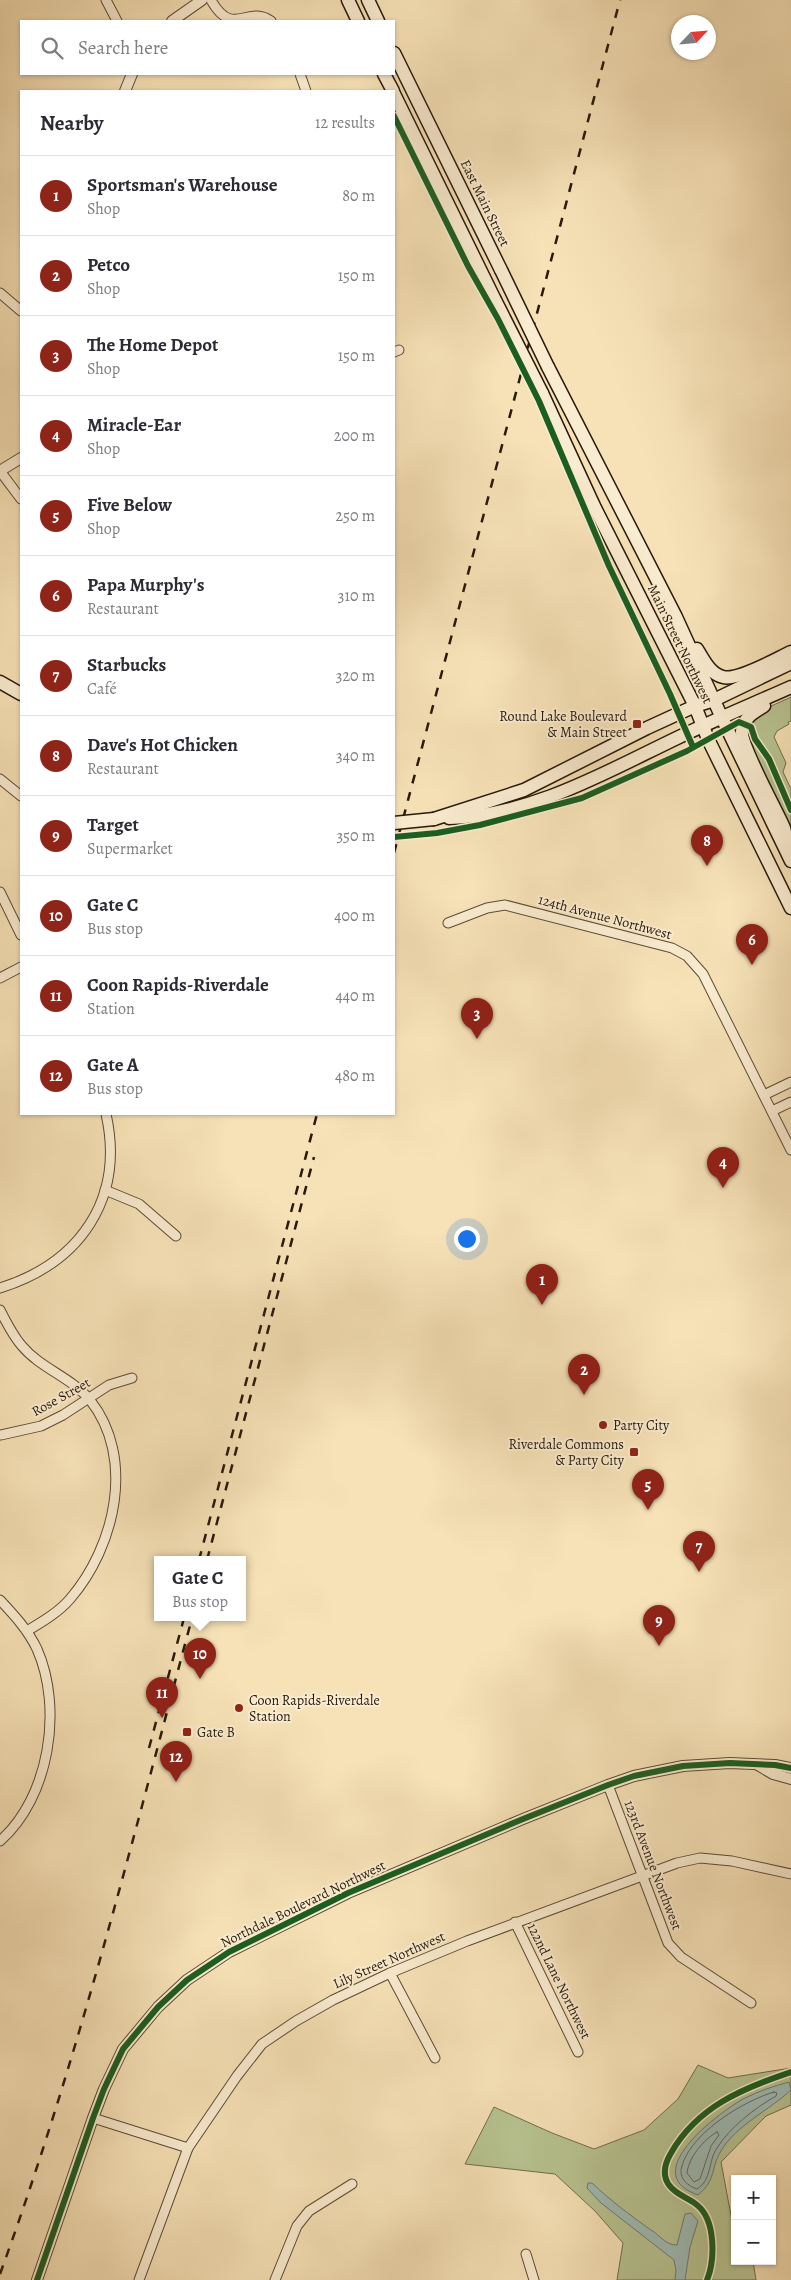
<!DOCTYPE html>
<html lang="en">
<head>
<meta charset="utf-8">
<style>
  :root { --surface:#fff; --page:#f2f2f3; --text:#2b2b33; --muted:#7c7c81; --line:#e1e1e2; --accent:#8f2418 }
  body { margin:0; font-family:Alegreya,serif; background:var(--page); color:var(--text) }
  .controls { position:absolute; right:15px; bottom:15px; display:grid; overflow:hidden; border-radius:0px; box-shadow:0 1px 4px #0004 }
  .controls button { width:45px; height:45px; display:grid; place-items:center; padding:0; border:0; border-bottom:1px solid var(--line); background:var(--surface); color:var(--text); font:25px sans-serif }
  .compass { position:absolute; left:671px; top:15px; width:45px; height:45px; border-radius:50%; background:var(--surface); box-shadow:0 1px 4px #0004; rotate:64deg }
  .you { position:absolute; left:466px; top:1238px; width:18px; height:18px; margin:-12px; border:4px solid #fff; border-radius:50%; background:#1a73e8; box-shadow:0 0 0 8px #1a73e833 }
  .badge { display:grid; place-items:center; width:32px; height:32px; border-radius:50%; background:var(--accent); color:#fff; font-size:16px; font-weight:700 }
  .pin { position:absolute; translate:-50% -41px; filter:drop-shadow(0 1px 2px #0008) }
  .pin::after { content:''; position:absolute; top:26px; width:18px; height:15px; background:inherit; clip-path:polygon(0 0,100% 0,50% 100%) }
  .popup { position:absolute; left:154px; top:1556px; width:92px; height:65px; box-sizing:border-box; display:grid; place-content:center; border-radius:0px; background:var(--surface); filter:drop-shadow(0 1px 4px #0005); font-size:16px; white-space:nowrap; color:var(--muted) }
  .popup b { font-size:19px; color:var(--text) }
  .popup::after { content:''; position:absolute; left:50%; top:100%; margin-left:-10px; border:10px solid transparent; border-top-color:var(--surface) }
  .list { margin:0; padding:0; list-style:none }
  h2 { display:flex; justify-content:space-between; align-items:center; height:65px; margin:0; padding:0 20px; font-size:21px }
  h2 small { font-size:16px; font-weight:400; color:var(--muted) }
  .list li { display:grid; grid-template-columns:32px 1fr auto; gap:15px; align-items:center; box-sizing:border-box; height:80px; padding:0 20px; border-top:1px solid var(--line) }
  .list b { display:block; font-size:19px; white-space:nowrap }
  .list p { margin:0; font-size:16px; white-space:nowrap; color:var(--muted) }
  .list em { font-size:16px; font-style:normal; color:var(--muted) }
  .icon { flex:none; width:28px; height:28px; fill:none; stroke:currentColor; stroke-width:2; stroke-linecap:round; stroke-linejoin:round }
  .map { position:relative; flex:none; width:791px; height:2280px; overflow:hidden }
  .search { position:absolute; background:var(--surface); box-shadow:0 1px 4px #0004; left:20px; top:20px; width:375px; height:55px; display:flex; align-items:center; gap:12px; box-sizing:border-box; padding:0 18px; border-radius:0px; color:var(--muted); font-size:19px }
  .panel { position:absolute; background:var(--surface); box-shadow:0 1px 4px #0004; left:20px; top:90px; width:375px; height:1025px; border-radius:0px }
  .map>svg:first-child { display:block }
  .green { fill:#b8c492; stroke:#706e4e }
  .water { fill:#9fbcb6; stroke:#6f7b71 }
  .lines { fill:none; stroke-linecap:round; stroke-linejoin:round }
  .shore { stroke:#646a60; stroke-width:1 }
  .minor-casing { stroke:#5c4b35; stroke-width:11 }
  .tertiary-casing { stroke:#5c4b35; stroke-width:12 }
  .secondary-casing { stroke:#28190a; stroke-width:15 }
  .minor { stroke:#faecd0; stroke-width:9 }
  .tertiary { stroke:#faecd0; stroke-width:10 }
  .secondary { stroke:#faecd0; stroke-width:12 }
  .rail { stroke:#28190a; stroke-width:2.5; stroke-dasharray:9 9; stroke-linecap:butt }
  .secondary-bridge-casing { stroke:#28190a; stroke-width:15; stroke-linecap:butt }
  .secondary-bridge { stroke:#faecd0; stroke-width:12 }
  .cycleway-casing { stroke:#faecd0; stroke-width:9 }
  .cycleway { stroke:#1b5e20; stroke-width:6 }
  .poi-dot { fill:#8f2418; stroke:#faecd0; stroke-width:2 }
  .labels { text-anchor:middle; dominant-baseline:central; stroke-width:4; stroke-linejoin:round; paint-order:stroke }
  .street-label { font-size:14px; fill:#28190a; stroke:#faecd0 }
  .poi-label { font-size:14px; fill:#28190a; stroke:#faecd0; text-anchor:start }
</style>
</head>
<body>
<div class="map">
<svg width="791" height="2280" viewBox="0 0 791 2280">
  <rect width="100%" height="100%" fill="#f7e2b7"/>
  <filter id="stains"><feTurbulence type="fractalNoise" baseFrequency=".004" numOctaves="4"/><feColorMatrix values="0 0 0 0 .2 0 0 0 0 .09 0 0 0 0 .02 0 0 0 .5 -.17"/></filter>
  <radialGradient id="worn" r=".72"><stop offset=".6" stop-color="#630" stop-opacity="0"/><stop offset="1" stop-color="#630" stop-opacity=".3"/></radialGradient>
  <!-- green -->
  <g class="green">
    <path d="M791,697V721L788,722L789,724L777,731L774,737L786,763L783,772L791,789V834C781,814 739,739 752,720C760,709 779,703 791,697Z"/>
    <path d="M698,2065L728,2078L791,2068V2105L766,2116L721,2162L735,2237V2261H753L756,2280H617L623,2243L595,2211L555,2174L465,2164L494,2107L552,2133L594,2149L644,2130L678,2099Z"/>
  </g>
  <!-- water -->
  <g class="water">
    <path d="M789,2082L791,2090C771,2109 735,2126 721,2151C710,2169 717,2179 698,2195C636,2174 719,2112 745,2098C759,2091 774,2086 789,2082Z"/>
    <path d="M588,2183H592C611,2201 630,2215 651,2230C661,2236 665,2245 677,2245L685,2214L691,2213L698,2221L690,2247L685,2280H675L676,2270L674,2260L601,2203L587,2188Z"/>
  </g>
  <g class="lines">
    <!-- shore -->
    <g class="shore">
      <path d="M774,2092L777,2093L776,2096C755,2108 730,2127 717,2148C708,2161 712,2180 697,2189C688,2186 680,2179 681,2170C687,2135 743,2101 774,2092Z"/>
      <path d="M717,2132L719,2135L711,2146L700,2179L694,2182L687,2173C689,2157 703,2140 717,2132Z"/>
    </g>
    <!-- minor casing -->
    <g class="minor-casing">
      <g id="minor">
        <path d="M106,0L117,21"/>
        <path d="M211,0C233,39 247,4 271,21"/>
        <path d="M300,74L306,91"/>
        <path d="M0,293L21,311"/>
        <path d="M394,352L399,350"/>
        <path d="M0,471L21,499"/>
        <path d="M0,779L21,796"/>
        <path d="M0,892L21,935"/>
        <path d="M448,923L487,908L505,905L672,948L687,956L703,974L791,1150"/>
        <path d="M0,978L21,967"/>
        <path d="M764,1095L791,1082"/>
        <path d="M772,1111L791,1102"/>
        <path d="M105,1190L139,1204L176,1236"/>
        <path d="M0,1288C80,1263 125,1199 106,1114"/>
        <path d="M0,1310C6,1322 13,1336 22,1346C40,1368 71,1377 90,1400C136,1458 115,1547 70,1599C59,1612 42,1622 27,1631"/>
        <path d="M1,1435L41,1426L63,1415L109,1385L132,1378"/>
        <path d="M0,1600C14,1615 28,1630 37,1649C63,1708 50,1797 0,1841"/>
        <path d="M608,1785L668,1943L681,1957L751,2003"/>
        <path d="M515,1922L578,2052"/>
        <path d="M390,1973L435,2058"/>
        <path d="M93,2118L188,2148"/>
        <path d="M526,2254L534,2280"/>
        <path d="M139,2280L188,2148L237,2076L262,2044L296,2021L333,2000L390,1973L467,1941L677,1863L700,1858L732,1861L791,1874"/>
        <path d="M275,2280L297,2226L309,2211L352,2184"/>
      </g>
    </g>
    <!-- tertiary casing -->
    <g class="tertiary-casing">
      <g id="tertiary">
        <path d="M172,21L202,0"/>
        <path d="M125,91L132,74"/>
        <path d="M0,471L21,458"/>
        <path d="M758,1765L773,1774L791,1779"/>
        <path d="M37,2280L93,2118L104,2089L123,2049L158,2007L187,1980L229,1952L348,1893L523,1819L608,1785L634,1776L683,1766L730,1763L775,1765L791,1768"/>
      </g>
    </g>
    <!-- secondary casing -->
    <g class="secondary-casing">
      <g id="secondary">
        <path d="M348,0L358,21"/>
        <path d="M368,0L378,21"/>
        <path d="M394,53L501,270"/>
        <path d="M384,74L393,91"/>
        <path d="M394,94L494,298"/>
        <path d="M548,367L676,617L722,718L791,861"/>
        <path d="M542,393L594,506L695,706L708,739L791,908"/>
        <path d="M697,649C703,659 710,674 723,677C738,681 776,659 791,652"/>
        <path d="M0,682L21,694"/>
        <path d="M764,706C753,713 744,717 742,731C740,745 777,811 784,828L788,844"/>
        <path d="M449,818C530,816 606,772 677,738C714,720 753,704 791,687"/>
        <path d="M434,819L524,790L647,728L695,706L714,700L791,663"/>
      </g>
    </g>
    <!-- minor -->
    <use href="#minor" class="minor"/>
    <!-- tertiary -->
    <use href="#tertiary" class="tertiary"/>
    <!-- secondary -->
    <use href="#secondary" class="secondary"/>
    <!-- rail -->
    <g class="rail">
      <path d="M394,853L620,0"/>
      <path d="M199,1560L317,1114"/>
      <path d="M207,1560L314,1157"/>
      <path d="M149,1748L184,1618"/>
      <path d="M0,2274C78,2060 133,1838 192,1618"/>
    </g>
    <!-- secondary-bridge casing -->
    <g class="secondary-bridge-casing">
      <g id="secondary-bridge">
        <path d="M501,270L548,367"/>
        <path d="M494,298L542,393"/>
        <path d="M394,823L434,819"/>
      </g>
    </g>
    <!-- secondary-bridge -->
    <use href="#secondary-bridge" class="secondary-bridge"/>
    <!-- cycleway casing -->
    <g class="cycleway-casing">
      <g id="cycleway">
        <path d="M394,116L468,266L498,319L539,401L609,566L670,694L693,747"/>
        <path d="M394,837L437,833L480,825L582,798L687,751L739,722L751,727L755,739L769,759L791,810"/>
        <path d="M37,2280L93,2118L104,2089L123,2049L158,2007L187,1980L229,1952L348,1893L523,1819L608,1785L634,1776L683,1766L730,1763L775,1765L791,1768"/>
        <path d="M707,2280C715,2260 716,2220 697,2205C689,2198 676,2195 669,2185C662,2175 665,2163 671,2153C697,2107 743,2088 791,2072"/>
      </g>
    </g>
    <!-- cycleway -->
    <use href="#cycleway" class="cycleway"/>
  </g>
  <!-- markers -->
  <g class="poi-dot">
    <rect x="632" y="719" width="10" height="10" rx="2.5"/>
    <circle cx="603" cy="1425" r="5"/>
    <rect x="629" y="1447" width="10" height="10" rx="2.5"/>
    <circle cx="239" cy="1708" r="5"/>
    <rect x="182" y="1727" width="10" height="10" rx="2.5"/>
  </g>
  <g class="labels">
    <!-- street labels -->
    <g class="street-label">
      <text transform="translate(485 203) rotate(64)">East Main Street</text>
      <text transform="translate(680 644) rotate(64)">Main Street Northwest</text>
      <text transform="translate(605 917) rotate(15)">124th Avenue Northwest</text>
      <text transform="translate(61 1397) rotate(-29)">Rose Street</text>
      <text transform="translate(653 1865) rotate(69)">123rd Avenue Northwest</text>
      <text transform="translate(303 1904) rotate(-26)">Northdale Boulevard Northwest</text>
      <text transform="translate(389 1960) rotate(-24)">Lily Street Northwest</text>
      <text transform="translate(559 1981) rotate(64)">122nd Lane Northwest</text>
    </g>
    <!-- poi labels -->
    <g class="poi-label">
      <text x="627" y="716" text-anchor="end">Round Lake Boulevard<tspan x="627" dy="16">&amp; Main Street</tspan></text>
      <text x="613" y="1425">Party City</text>
      <text x="624" y="1444" text-anchor="end">Riverdale Commons<tspan x="624" dy="16">&amp; Party City</tspan></text>
      <text x="249" y="1700">Coon Rapids-Riverdale<tspan x="249" dy="16">Station</tspan></text>
      <text x="197" y="1732">Gate B</text>
    </g>
  </g>
  <rect width="100%" height="100%" filter="url(#stains)"/>
  <rect width="100%" height="100%" fill="url(#worn)"/>
</svg>
<div class="controls">
<button>+</button>
<button>−</button>
</div>
<svg class="compass" viewBox="-18 -18 36 36"><path d="M0-13l5 13h-10z" fill="#e53935"/><path d="M0 13l5-13h-10z" fill="#7c7c81"/></svg>
<div class="you"></div>
<div class="pin badge" style="left:542px;top:1305px">1</div>
<div class="pin badge" style="left:584px;top:1395px">2</div>
<div class="pin badge" style="left:477px;top:1039px">3</div>
<div class="pin badge" style="left:723px;top:1188px">4</div>
<div class="pin badge" style="left:648px;top:1510px">5</div>
<div class="pin badge" style="left:752px;top:965px">6</div>
<div class="pin badge" style="left:699px;top:1572px">7</div>
<div class="pin badge" style="left:707px;top:866px">8</div>
<div class="pin badge" style="left:659px;top:1646px">9</div>
<div class="pin badge" style="left:200px;top:1679px">10</div>
<div class="popup"><b>Gate C</b>Bus stop</div>
<div class="pin badge" style="left:162px;top:1718px">11</div>
<div class="pin badge" style="left:176px;top:1782px">12</div>
<div class="search"><svg class="icon" aria-label="search" viewBox="0 0 24 24"><circle cx="10" cy="10" r="6"/><path d="M15 15l6 6"/></svg>Search here</div>
<section class="panel">
<h2>Nearby<small>12 results</small></h2>
<ul class="list">
<li><span class="badge">1</span><div><b>Sportsman's Warehouse</b><p>Shop</p></div><em>80 m</em></li>
<li><span class="badge">2</span><div><b>Petco</b><p>Shop</p></div><em>150 m</em></li>
<li><span class="badge">3</span><div><b>The Home Depot</b><p>Shop</p></div><em>150 m</em></li>
<li><span class="badge">4</span><div><b>Miracle-Ear</b><p>Shop</p></div><em>200 m</em></li>
<li><span class="badge">5</span><div><b>Five Below</b><p>Shop</p></div><em>250 m</em></li>
<li><span class="badge">6</span><div><b>Papa Murphy's</b><p>Restaurant</p></div><em>310 m</em></li>
<li><span class="badge">7</span><div><b>Starbucks</b><p>Café</p></div><em>320 m</em></li>
<li><span class="badge">8</span><div><b>Dave's Hot Chicken</b><p>Restaurant</p></div><em>340 m</em></li>
<li><span class="badge">9</span><div><b>Target</b><p>Supermarket</p></div><em>350 m</em></li>
<li><span class="badge">10</span><div><b>Gate C</b><p>Bus stop</p></div><em>400 m</em></li>
<li><span class="badge">11</span><div><b>Coon Rapids-Riverdale</b><p>Station</p></div><em>440 m</em></li>
<li><span class="badge">12</span><div><b>Gate A</b><p>Bus stop</p></div><em>480 m</em></li>
</ul>
</section>
</div>
</body>
</html>
